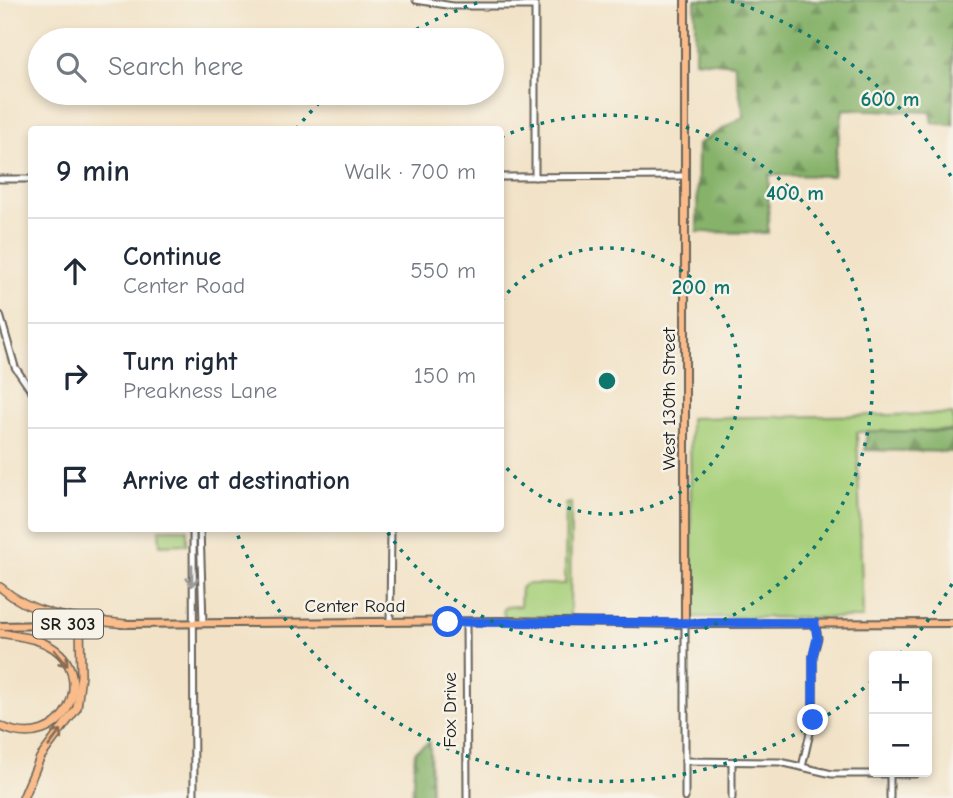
<!DOCTYPE html>
<html lang="en">
<head>
<meta charset="utf-8">
<style>
  :root { --surface:#fff; --page:#f2f2f3; --text:#1f2937; --muted:#747a83; --line:#e0e1e3 }
  body { margin:0; font-family:"Comic Neue",sans-serif; background:var(--page); color:var(--text) }
  .controls { position:absolute; right:21px; bottom:21px; display:grid; overflow:hidden; border-radius:7px; box-shadow:0 4px 10px #0003 }
  .controls button { width:63px; height:63px; display:grid; place-items:center; padding:0; border:0; border-bottom:2px solid var(--line); background:var(--surface); color:var(--text); font:35px sans-serif }
  .stop { position:absolute; width:21px; height:21px; margin:-16px; border:5px solid #2563eb; border-radius:50%; background:#fff }
  .stop.end { background:#2563eb; border-color:#fff; box-shadow:0 2px 7px #0008 }
  .list { margin:0; padding:0; list-style:none }
  h2 { display:flex; justify-content:space-between; align-items:center; height:91px; margin:0; padding:0 28px; font-size:30px }
  h2 small { font-size:23px; font-weight:400; color:var(--muted) }
  .list li { display:grid; grid-template-columns:46px 1fr auto; gap:21px; align-items:center; box-sizing:border-box; height:105px; padding:0 28px; border-top:2px solid var(--line) }
  .list b { display:block; font-size:26px; white-space:nowrap }
  .list p { margin:0; font-size:23px; white-space:nowrap; color:var(--muted) }
  .list em { font-size:23px; font-style:normal; color:var(--muted) }
  .icon { flex:none; width:38px; height:38px; fill:none; stroke:currentColor; stroke-width:2; stroke-linecap:round; stroke-linejoin:round }
  .map { position:relative; flex:none; width:953px; height:798px; overflow:hidden }
  .search { position:absolute; background:var(--surface); box-shadow:0 4px 10px #0003; left:28px; top:28px; width:476px; height:77px; display:flex; align-items:center; gap:18px; box-sizing:border-box; padding:0 24px; border-radius:38px; color:var(--muted); font-size:26px }
  .panel { position:absolute; background:var(--surface); box-shadow:0 4px 10px #0003; left:28px; top:126px; width:476px; height:406px; border-radius:7px }
  .map>svg:first-child { display:block }
  .green { fill:#a8d07b; stroke:#62764c; stroke-width:2 }
  .forest { fill:url(#forest-firs); stroke:#516744; stroke-width:2 }
  .lines { fill:none; stroke-linecap:round; stroke-linejoin:round }
  .minor-casing { stroke:#676258; stroke-width:9 }
  .major-casing { stroke:#676258; stroke-width:10 }
  .highway-casing { stroke:#676258; stroke-width:10 }
  .minor { stroke:#fff; stroke-width:5 }
  .major { stroke:#f9bc8a; stroke-width:6 }
  .highway { stroke:#f9bc8a; stroke-width:7 }
  .oneway { stroke:#999 }
  .oneway2 { stroke:#8a6c53 }
  .route { stroke:#2563eb; stroke-width:9 }
  .ring { fill:none; stroke:#0f766e; stroke-width:3.5; stroke-dasharray:3.5 7 }
  .labels { text-anchor:middle; dominant-baseline:central; stroke-width:5; stroke-linejoin:round; paint-order:stroke }
  .shield { fill:#f7f3e8; stroke:#5e5c59; stroke-width:2 }
  .shield-label { font-size:18px; font-weight:bold; fill:#1c1c1c }
  .street-label { font-size:19px; fill:#1c1c1c; stroke:#f7f3e8 }
  .centre { fill:#0f766e; stroke:#f7f3e8; stroke-width:3.5 }
  .ring-label { font-size:21px; text-anchor:middle; font-weight:bold; fill:#0f766e; stroke:#f7f3e8; stroke-width:5; stroke-linejoin:round; paint-order:stroke }
</style>
</head>
<body>
<div class="map">
<svg width="953" height="798" viewBox="0 0 953 798">
  <defs>
    <pattern id="forest-firs" width="22" height="20" patternUnits="userSpaceOnUse" patternTransform="scale(1.75)"><rect width="22" height="20" fill="#86b26b"/><path d="M5 1l3.5 6h-7zM16 11l3.5 6h-7z" fill="#6d9057"/></pattern>
  </defs>
  <rect width="100%" height="100%" fill="#f7f3e8"/>
  <filter id="ink" filterUnits="userSpaceOnUse"><feTurbulence type="fractalNoise" baseFrequency=".0143" numOctaves="2"/><feDisplacementMap in="SourceGraphic" scale="14" xChannelSelector="R" yChannelSelector="G"/><feConvolveMatrix kernelMatrix="1 2 1 2 8 2 1 2 1" color-interpolation-filters="sRGB"/></filter>
  <filter id="wash" filterUnits="userSpaceOnUse"><feTurbulence type="fractalNoise" baseFrequency=".00686" numOctaves="4" result="noise"/><feDisplacementMap in="SourceGraphic" scale="28" xChannelSelector="R" yChannelSelector="G"/><feGaussianBlur stdDeviation="1.57" result="paint"/><feColorMatrix in="noise" values="0 0 0 0 0 0 0 0 0 0 0 0 0 0 0 0 0 1.4 0 .05"/><feComposite in="paint" operator="in"/></filter>
  <g filter="url(#wash)">
    <rect width="100%" height="100%" fill="#f2e3c8"/>
    <!-- green -->
    <g class="green">
      <path d="M953,414V430L857,432L863,618L695,617L692,614L690,418Z"/>
      <path d="M571,503L570,617H504L503,609L506,607L520,606L521,588L526,584H565L566,504Z"/>
      <path d="M159,529H187V544L160,545Z"/>
    </g>
    <!-- forest -->
    <g class="forest">
      <path d="M695,0H953V125L933,123L931,112L843,109L833,176L769,175L768,233L697,232L698,144L744,116L734,64L695,60Z"/>
      <path d="M867,431L953,432V452L865,450Z"/>
      <path d="M430,742L431,798H412L415,751Z"/>
    </g>
  </g>
  <g filter="url(#ink)">
    <g class="lines">
      <!-- minor casing -->
      <g class="minor-casing">
        <g id="minor">
          <path d="M416,0L453,6H535V177"/>
          <path d="M500,177L685,176"/>
          <path d="M0,179H32"/>
          <path d="M0,315L15,367L32,392"/>
          <path d="M193,528L194,798"/>
          <path d="M200,528L203,623"/>
          <path d="M390,622L391,528"/>
          <path d="M466,622L467,798"/>
          <path d="M685,761L780,762L832,774H915"/>
          <path d="M802,767L813,720V656L818,638L815,623"/>
          <path d="M890,774V798"/>
          <path d="M685,798V624"/>
          <path d="M732,798V762"/>
        </g>
      </g>
      <!-- major casing -->
      <g class="major-casing">
        <g id="major">
          <path d="M121,624L500,621L685,624L953,623"/>
          <path d="M685,624V0"/>
          <path d="M0,626L96,624"/>
        </g>
      </g>
      <!-- highway casing -->
      <g class="highway-casing">
        <g id="highway">
          <path d="M0,587C37,619 80,619 126,624"/>
          <path d="M0,633C16,636 33,637 48,645C100,672 65,757 0,726"/>
          <path d="M23,798L40,758L77,708L81,675L80,624"/>
        </g>
      </g>
      <!-- minor -->
      <use href="#minor" class="minor"/>
      <!-- major -->
      <use href="#major" class="major"/>
      <!-- highway -->
      <use href="#highway" class="highway"/>
    </g>
    <!-- one-way arrows -->
    <defs><path id="oneway-shaft" d="M-6 0H5M1.5-3L5.5 0L1.5 3" fill="none" stroke-width="1.6" stroke-linecap="round" stroke-linejoin="round" transform="scale(1.75)"/></defs>
    <use class="oneway" href="#oneway-shaft" transform="translate(192 576) rotate(90)"/>
    <g class="oneway2">
      <use href="#oneway-shaft" transform="translate(61 658) rotate(50)"/>
      <use href="#oneway-shaft" transform="translate(55 738) rotate(-53)"/>
    </g>
  </g>
  <g class="lines" filter="url(#ink)">
    <!-- route -->
    <path class="route" d="M448,622L815,623L817,638L813,656V720"/>
  </g>
  <!-- distance rings -->
  <g class="ring">
    <path d="M501 301A133 133 0 1 1 501 461"/>
    <path d="M501 137A266 266 0 1 1 386 530"/>
    <path d="M952 584A400 400 0 0 1 900 654M872 681A400 400 0 0 1 236 531M296 129A400 400 0 0 1 329 93M398 40A400 400 0 0 1 483 1M731 1A400 400 0 0 1 952 178"/>
  </g>
  <g class="labels">
    <!-- shield labels -->
    <rect class="shield" x="33" y="609.5" width="70" height="29" rx="5"/>
    <g class="shield-label">
      <text x="68" y="624">SR 303</text>
    </g>
    <!-- street labels -->
    <g class="street-label">
      <text transform="translate(669 399) rotate(-90)">West 130th Street</text>
      <text x="355" y="606">Center Road</text>
      <text transform="translate(450 710) rotate(-90)">Fox Drive</text>
    </g>
  </g>
  <circle cx="607" cy="381" r="10" class="centre"/>
  <g class="ring-label">
    <text x="890" y="106">600 m</text>
    <text x="795" y="200">400 m</text>
    <text x="701" y="294">200 m</text>
  </g>
</svg>
<div class="controls">
<button>+</button>
<button>−</button>
</div>
<div class="stop" style="left:448px;top:622px"></div>
<div class="stop end" style="left:813px;top:720px"></div>
<div class="search"><svg class="icon" aria-label="search" viewBox="0 0 24 24"><circle cx="10" cy="10" r="6"/><path d="M15 15l6 6"/></svg>Search here</div>
<section class="panel">
<h2>9 min<small>Walk · 700 m</small></h2>
<ul class="list">
<li><svg class="icon" aria-label="ahead" viewBox="0 0 24 24"><path d="M12 20V5M6 11l6-6 6 6"/></svg><div><b>Continue</b><p>Center Road</p></div><em>550 m</em></li>
<li><svg class="icon" aria-label="right" viewBox="0 0 24 24"><path d="M7 20v-9h11M14 6l5 5-5 5"/></svg><div><b>Turn right</b><p>Preakness Lane</p></div><em>150 m</em></li>
<li><svg class="icon" aria-label="arrive" viewBox="0 0 24 24"><path d="M6 21V4h12l-3 4 3 4H6"/></svg><div><b>Arrive at destination</b></div></li>
</ul>
</section>
</div>
</body>
</html>
